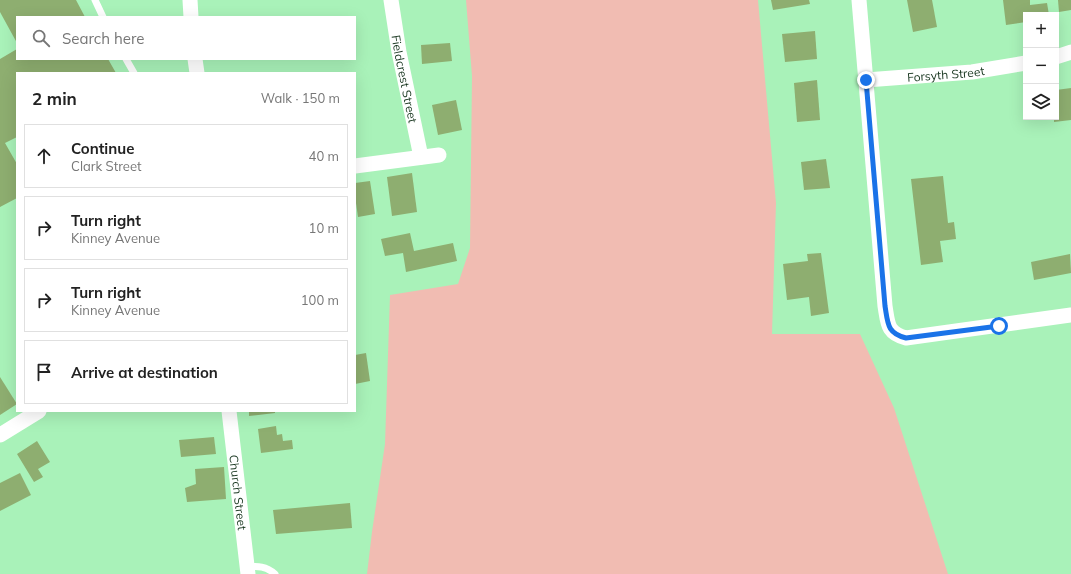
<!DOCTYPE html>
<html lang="en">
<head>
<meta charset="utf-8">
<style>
  :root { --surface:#fff; --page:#f2f2f2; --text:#222; --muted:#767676; --line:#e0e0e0 }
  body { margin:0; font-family:Mulish,sans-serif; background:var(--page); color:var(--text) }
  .controls { position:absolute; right:12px; top:12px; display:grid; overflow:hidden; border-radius:0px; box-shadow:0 4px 16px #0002 }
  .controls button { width:36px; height:36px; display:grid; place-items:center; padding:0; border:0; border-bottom:1px solid var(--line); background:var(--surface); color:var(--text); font:20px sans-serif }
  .stop { position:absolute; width:12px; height:12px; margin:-9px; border:3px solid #1a73e8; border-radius:50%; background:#fff }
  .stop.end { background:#1a73e8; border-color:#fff; box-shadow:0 1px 4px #0008 }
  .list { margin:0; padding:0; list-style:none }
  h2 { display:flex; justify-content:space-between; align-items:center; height:52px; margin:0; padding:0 16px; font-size:17px }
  h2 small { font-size:13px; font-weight:400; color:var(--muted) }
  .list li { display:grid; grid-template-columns:26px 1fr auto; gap:12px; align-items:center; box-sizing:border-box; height:64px; margin:0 8px 8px; padding:0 8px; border:1px solid var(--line); border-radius:0px }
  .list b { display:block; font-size:15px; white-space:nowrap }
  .list p { margin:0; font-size:13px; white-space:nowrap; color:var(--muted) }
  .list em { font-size:13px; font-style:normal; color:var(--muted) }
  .icon { flex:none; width:22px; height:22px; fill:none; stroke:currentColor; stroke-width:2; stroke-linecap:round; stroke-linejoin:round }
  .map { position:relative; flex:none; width:1071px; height:574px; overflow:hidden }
  .search { position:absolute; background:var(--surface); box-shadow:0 4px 16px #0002; left:16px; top:16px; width:340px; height:44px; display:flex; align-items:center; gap:10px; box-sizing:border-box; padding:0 14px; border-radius:0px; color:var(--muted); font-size:15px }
  .panel { position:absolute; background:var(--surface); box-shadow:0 4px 16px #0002; left:16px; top:72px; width:340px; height:340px; border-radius:0px }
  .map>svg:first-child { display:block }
  .green { fill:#f1bcb2 }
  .building { fill:#8eae70 }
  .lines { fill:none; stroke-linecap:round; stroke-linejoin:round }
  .service { stroke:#fff; stroke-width:7 }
  .minor { stroke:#fff; stroke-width:15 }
  .route { stroke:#1a73e8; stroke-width:5 }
  .labels { text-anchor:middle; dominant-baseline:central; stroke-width:3.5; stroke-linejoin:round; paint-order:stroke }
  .street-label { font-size:12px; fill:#193720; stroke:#fff }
</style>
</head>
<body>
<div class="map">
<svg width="1071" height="574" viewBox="0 0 1071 574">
  <rect width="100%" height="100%" fill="#a9f2b9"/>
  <!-- green -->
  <path class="green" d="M466,0H758L776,203L772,334H860L894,408L948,574H367L372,532L385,444L390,295L458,284L470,248L472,76Z"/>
  <!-- building -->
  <g class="building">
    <path d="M0,0H76L85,17H17V43L0,12Z"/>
    <path d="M771,0H809L810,4L773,10Z"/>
    <path d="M907,0H932L937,27L913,32Z"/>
    <path d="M1003,0H1030V5L1047,3L1049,15H1026V22L1006,25Z"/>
    <path d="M1058,0H1071V10L1059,12Z"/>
    <path d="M815,31L817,59L785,62L782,34Z"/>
    <path d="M450,43L452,61L422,64L421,45Z"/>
    <path d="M17,49V59H108L116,73H17V137L5,143L17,164V198L0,207V59Z"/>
    <path d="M817,80L820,120L797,122L794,83Z"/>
    <path d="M1071,88V120L1054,122V117H1056V90Z"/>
    <path d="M456,100L462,130L438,135L432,105Z"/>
    <path d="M826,159L830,188L804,190L801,162Z"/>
    <path d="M412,173L417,212L392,216L387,177Z"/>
    <path d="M943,176L948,223L954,222L956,239L940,241L943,262L921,265L911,179Z"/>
    <path d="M370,181L375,214L358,217L355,196V183Z"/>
    <path d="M410,233L414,251L453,243L457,261L406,272L403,253L385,256L381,239Z"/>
    <path d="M821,253L829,313L811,316L809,297L787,300L783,264L808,261L807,254Z"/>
    <path d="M1070,254L1071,273L1034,280L1031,262Z"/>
    <path d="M366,353L370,381L355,384V355Z"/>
    <path d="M0,377L17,404L0,415Z"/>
    <path d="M249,411H275V413L249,416Z"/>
    <path d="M276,426L277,435L282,434L283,441L292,440L293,449L261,453L258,429Z"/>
    <path d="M214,437L216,454L181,457L179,440Z"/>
    <path d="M37,441L50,462L38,469L43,477L34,482L17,454Z"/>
    <path d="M224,467L226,499L187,502L185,488L196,484L195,469Z"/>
    <path d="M20,473L31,495L0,511V483Z"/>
    <path d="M350,503L352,528L276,534L273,510Z"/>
  </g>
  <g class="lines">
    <!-- service -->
    <g class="service">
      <path d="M95,0L103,17"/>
      <path d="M126,59L134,73"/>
      <path d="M247,567C258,566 266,566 275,574"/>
    </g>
    <!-- minor -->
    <g class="minor">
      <path d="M190,0L191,17"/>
      <path id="s1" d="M391,0L399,52L421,157"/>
      <path d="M859,0L885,306C888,324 887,333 906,338L1071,315"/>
      <path d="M1056,57L1071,52"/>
      <path d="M195,59L197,73"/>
      <path id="s2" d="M866,80L972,72L1026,63"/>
      <path d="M355,166L439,155"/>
      <path id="s3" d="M229,411L248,574"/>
      <path d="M0,435L39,411"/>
    </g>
  </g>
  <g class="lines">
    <!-- route -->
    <path class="route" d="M866,80L885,306C888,324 887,333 906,338L999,326"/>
  </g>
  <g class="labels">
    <!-- street labels -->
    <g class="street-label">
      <text stroke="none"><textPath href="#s2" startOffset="80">Forsyth Street</textPath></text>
      <text stroke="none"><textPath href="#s1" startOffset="80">Fieldcrest Street</textPath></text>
      <text stroke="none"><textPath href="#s3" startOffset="82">Church Street</textPath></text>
    </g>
  </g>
</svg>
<div class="controls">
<button>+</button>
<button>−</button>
<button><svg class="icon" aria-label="layers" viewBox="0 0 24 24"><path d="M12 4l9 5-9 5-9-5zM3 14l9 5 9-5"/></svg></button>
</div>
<div class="stop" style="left:999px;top:326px"></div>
<div class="stop end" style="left:866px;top:80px"></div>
<div class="search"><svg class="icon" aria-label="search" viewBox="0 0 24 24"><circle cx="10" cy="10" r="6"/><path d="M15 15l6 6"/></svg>Search here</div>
<section class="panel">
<h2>2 min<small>Walk · 150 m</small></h2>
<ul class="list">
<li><svg class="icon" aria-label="ahead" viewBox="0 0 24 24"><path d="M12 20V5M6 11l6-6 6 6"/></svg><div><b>Continue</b><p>Clark Street</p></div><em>40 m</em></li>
<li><svg class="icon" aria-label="right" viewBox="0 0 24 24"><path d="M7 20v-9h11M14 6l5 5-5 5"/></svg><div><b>Turn right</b><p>Kinney Avenue</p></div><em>10 m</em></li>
<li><svg class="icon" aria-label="right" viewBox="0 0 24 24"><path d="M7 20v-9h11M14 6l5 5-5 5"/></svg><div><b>Turn right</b><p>Kinney Avenue</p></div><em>100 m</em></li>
<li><svg class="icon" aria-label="arrive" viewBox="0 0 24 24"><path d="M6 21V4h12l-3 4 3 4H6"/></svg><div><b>Arrive at destination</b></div></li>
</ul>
</section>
</div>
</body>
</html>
